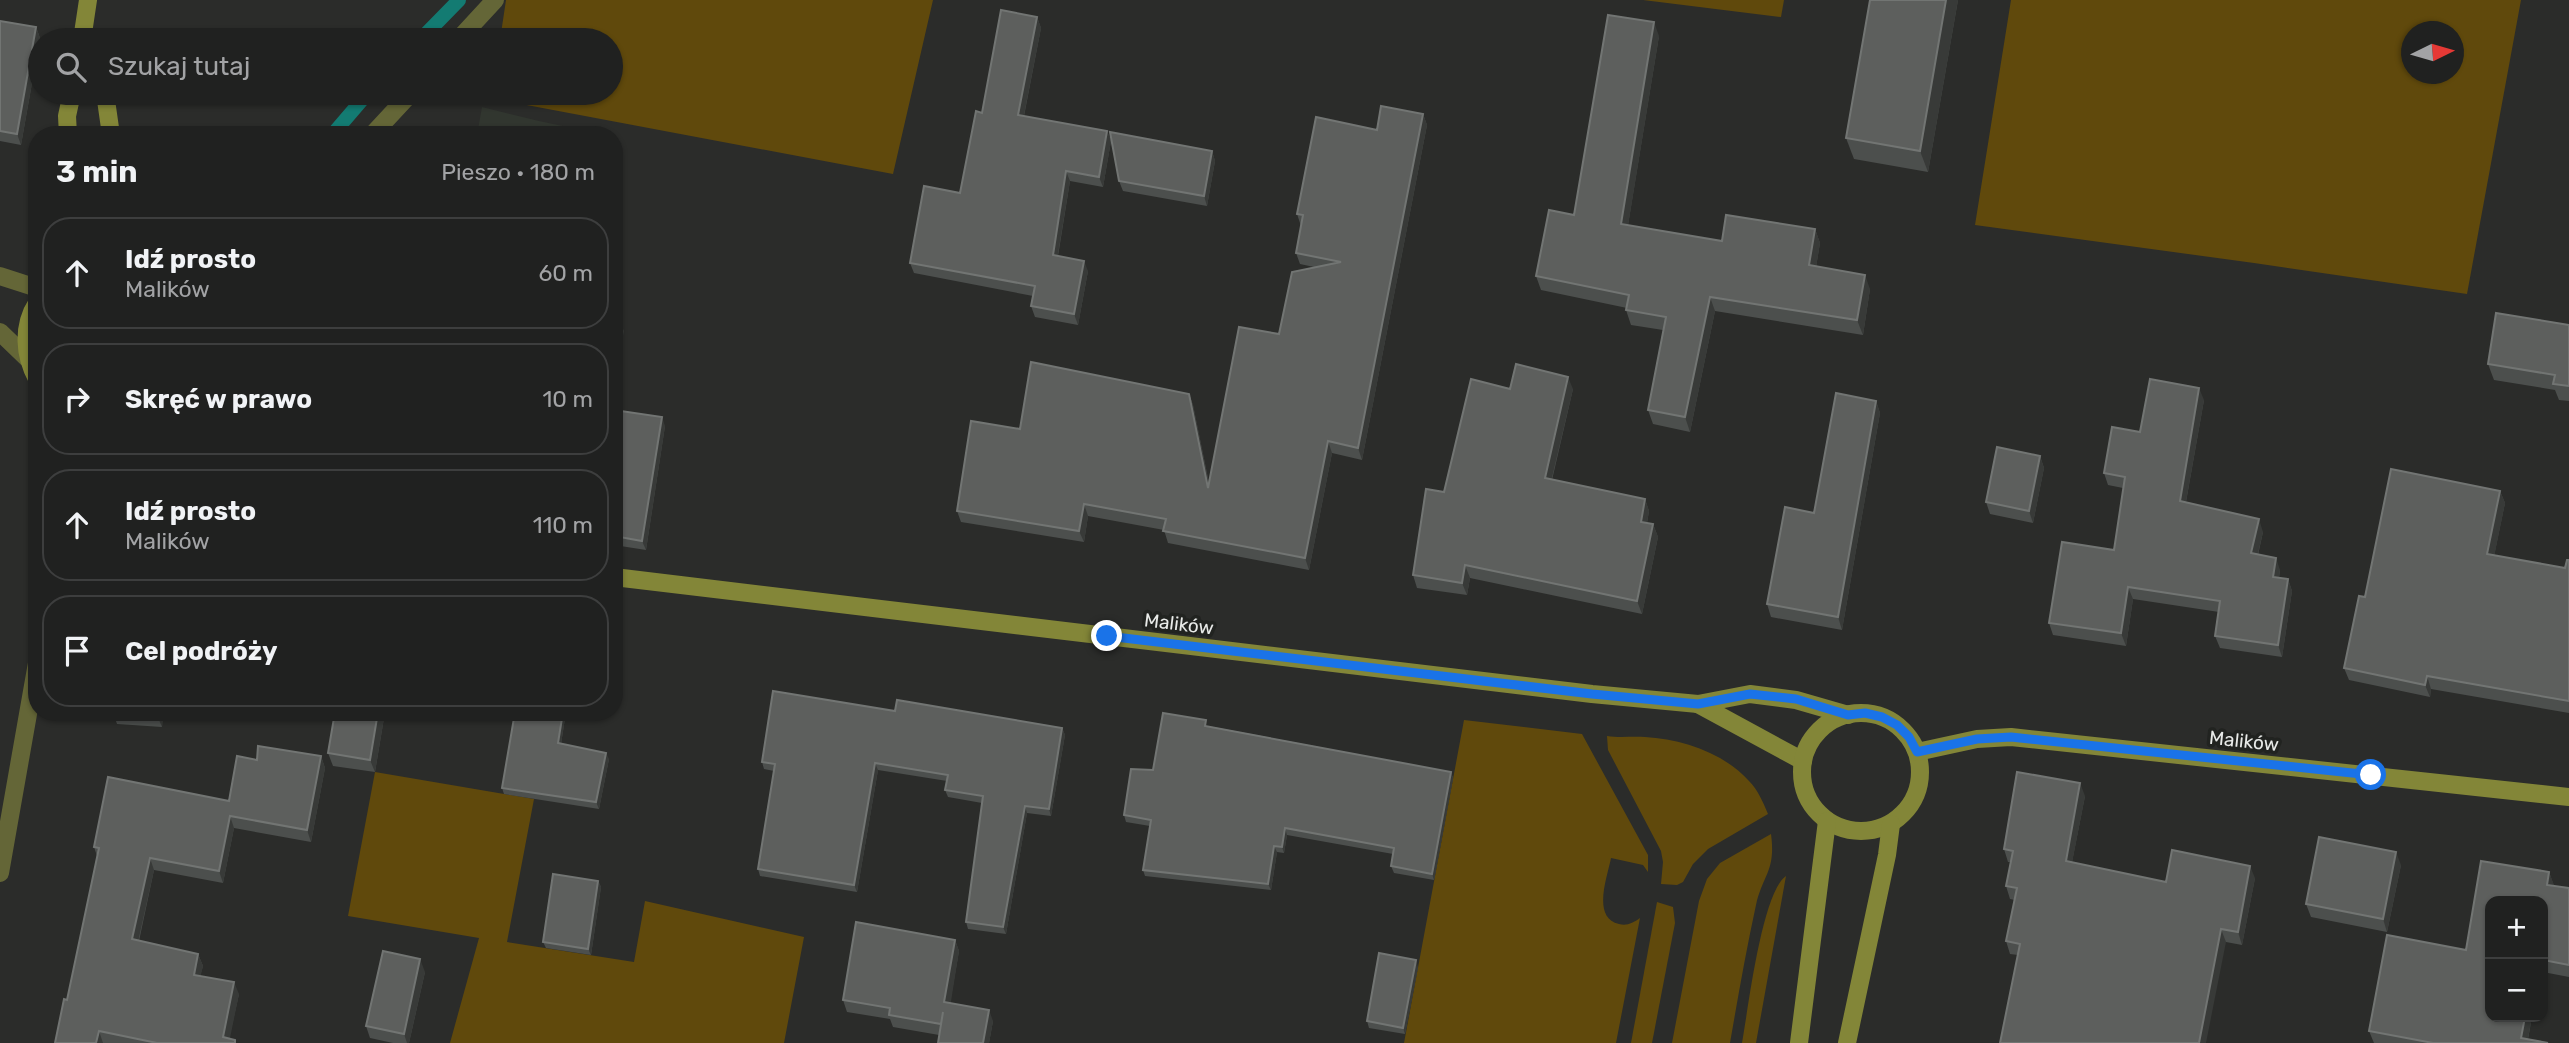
<!DOCTYPE html>
<html lang="pl">
<head>
<meta charset="utf-8">
<style>
  :root { --surface:#202120; --page:#2d2e2d; --text:#f1f3f6; --muted:#a2a3a5; --line:#3d3e3e }
  body { margin:0; font-family:Rubik,sans-serif; background:var(--page); color:var(--text) }
  .controls { position:absolute; right:21px; bottom:21px; display:grid; overflow:hidden; border-radius:14px; box-shadow:0 2px 5px #0004 }
  .controls button { width:63px; height:63px; display:grid; place-items:center; padding:0; border:0; border-bottom:2px solid var(--line); background:var(--surface); color:var(--text); font:35px sans-serif }
  .compass { position:absolute; left:2401px; top:21px; width:63px; height:63px; border-radius:50%; background:var(--surface); box-shadow:0 2px 5px #0004; rotate:85deg }
  .stop { position:absolute; width:21px; height:21px; margin:-16px; border:5px solid #1a73e8; border-radius:50%; background:#fff }
  .stop.end { background:#1a73e8; border-color:#fff; box-shadow:0 2px 7px #0008 }
  .list { margin:0; padding:0; list-style:none }
  h2 { display:flex; justify-content:space-between; align-items:center; height:91px; margin:0; padding:0 28px; font-size:30px }
  h2 small { font-size:23px; font-weight:400; color:var(--muted) }
  .list li { display:grid; grid-template-columns:46px 1fr auto; gap:21px; align-items:center; box-sizing:border-box; height:112px; margin:0 14px 14px; padding:0 14px; border:2px solid var(--line); border-radius:28px }
  .list b { display:block; font-size:26px; white-space:nowrap }
  .list p { margin:0; font-size:23px; white-space:nowrap; color:var(--muted) }
  .list em { font-size:23px; font-style:normal; color:var(--muted) }
  .icon { flex:none; width:38px; height:38px; fill:none; stroke:currentColor; stroke-width:2; stroke-linecap:round; stroke-linejoin:round }
  .map { position:relative; flex:none; width:2569px; height:1043px; overflow:hidden }
  .search { position:absolute; background:var(--surface); box-shadow:0 2px 5px #0004; left:28px; top:28px; width:595px; height:77px; display:flex; align-items:center; gap:18px; box-sizing:border-box; padding:0 24px; border-radius:38px; color:var(--muted); font-size:26px }
  .panel { position:absolute; background:var(--surface); box-shadow:0 2px 5px #0004; left:28px; top:126px; width:595px; height:595px; border-radius:28px }
  .map>svg:first-child { display:block }
  .built { fill:#31362f }
  .green { fill:#60490c; fill-rule:evenodd }
  .lines { fill:none; stroke-linecap:round; stroke-linejoin:round }
  .stream { stroke:#137b72; stroke-width:14 }
  .lane { stroke:#646637; stroke-width:18 }
  .street { stroke:#646637; stroke-width:18 }
  .secondary { stroke:#838638; stroke-width:18 }
  .wall { fill:#4c4f4d }
  .shaded-wall { fill:#383a38 }
  .building { fill:#5d5f5d; stroke:#727573; stroke-width:2 }
  .route { stroke:#1a73e8; stroke-width:9 }
  .labels { text-anchor:middle; dominant-baseline:central; stroke-width:7; stroke-linejoin:round; paint-order:stroke }
  .street-label { font-size:19px; fill:#e8eae8; stroke:#212320 }
</style>
</head>
<body>
<div class="map">
<svg width="2569" height="1043" viewBox="0 0 2569 1043">
  <rect width="100%" height="100%" fill="#2b2c2a"/>
  <!-- built -->
  <path class="built" d="M482,107L539,121L605,135H477Z"/>
  <!-- green -->
  <g class="green">
    <path d="M506,0H933L893,174L490,98L491,93H611V40H500Z"/>
    <path d="M1643,0H1784L1781,17Z"/>
    <path d="M2011,0H2521L2467,294L2254,263L1975,225ZM2412,32H2454V74H2412Z"/>
    <path d="M1464,720L1582,734L1648,855V872L1643,865L1611,858C1608,875 1591,918 1619,924C1627,926 1633,923 1640,918L1616,1043H1404Z"/>
    <path d="M1607,736C1620,738 1632,736 1645,737C1682,739 1724,753 1749,781C1758,790 1763,802 1768,814L1708,849L1693,864L1683,882L1677,885L1661,884L1663,862L1661,851L1608,750Z"/>
    <path d="M375,772L534,799L507,942L634,962L645,901L804,937L784,1043H450L479,938L348,916Z"/>
    <path d="M1771,834C1776,871 1763,874 1756,905C1746,951 1738,997 1730,1043H1672L1699,901L1707,879L1720,863Z"/>
    <path d="M1786,876L1756,1043H1742C1748,1010 1762,892 1786,876Z"/>
    <path d="M1657,902L1673,907L1675,923L1652,1043H1631Z"/>
  </g>
  <g class="lines">
    <!-- stream -->
    <g class="stream">
      <path d="M420,40L459,0"/>
      <path d="M332,135L368,93"/>
    </g>
    <!-- lane -->
    <g class="lane">
      <path d="M458,40L495,0"/>
      <path d="M372,135L411,93"/>
    </g>
    <!-- street -->
    <g class="street">
      <path d="M0,276L37,288"/>
      <path d="M0,332L27,358"/>
      <path d="M0,873L37,663"/>
    </g>
    <!-- secondary -->
    <g class="secondary">
      <path d="M82,40L88,0"/>
      <path d="M105,93L111,135"/>
      <path d="M68,135L67,116L72,93"/>
      <path d="M37,303C22,326 24,355 37,379"/>
      <path d="M614,577L1592,694L1698,704L1750,694L1796,700L1848,715"/>
      <path d="M1698,704L1803,761"/>
      <circle cx="1861" cy="772" r="59"/>
      <path d="M1917,752L1977,739L2011,737L2569,797"/>
      <path d="M1799,1043L1827,821"/>
      <path d="M1847,1043L1887,855L1891,824"/>
    </g>
  </g>
  <!-- wall -->
  <g class="wall">
    <path d="M1870,0H1958L1928,172L1854,159L1846,138Z"/>
    <path d="M1037,17L1041,28L1024,116L1107,131L1111,141L1103,187L1070,181L1058,256L1088,271L1078,325L1035,317L1031,306L1033,296L914,273L910,263L960,193L982,113Z"/>
    <path d="M0,21L36,27L40,38L21,145L0,141Z"/>
    <path d="M1659,36L1628,225L1722,241L1815,229L1820,243L1816,267L1870,289L1863,335L1715,311L1690,432L1653,424L1648,410L1663,330L1631,325L1626,310L1627,308L1541,290L1536,276L1574,215Z"/>
    <path d="M1423,114L1427,125L1362,460L1332,453L1309,570L1168,543L1164,530L1088,516L1084,542L961,522L957,511L1020,429L1189,394L1193,405L1209,483L1279,334L1314,267L1300,264L1296,253L1301,226L1297,214L1377,130Z"/>
    <path d="M1212,151L1215,161L1207,206L1123,191L1119,181Z"/>
    <path d="M2569,325V401L2559,400L2555,390L2494,380L2488,364Z"/>
    <path d="M1510,389H1573L1552,480L1645,499L1649,511L1647,523L1653,524L1658,537L1642,614L1470,578L1467,595L1417,588L1413,575L1444,492Z"/>
    <path d="M2204,400L2186,502L2263,532L2258,555L2280,570L2279,578L2288,579L2292,591L2282,657L2220,648L2215,636L2219,612L2133,599L2126,646L2053,635L2049,623L2114,550L2123,488L2108,485L2104,473L2140,432Z"/>
    <path d="M1876,401L1880,413L1842,630L1771,617L1767,604L1814,513Z"/>
    <path d="M614,410L665,426L646,550L614,545Z"/>
    <path d="M2040,456L2044,468L2033,523L1990,514L1986,502Z"/>
    <path d="M2500,491L2505,503L2494,556L2565,568L2569,560V713L2431,689L2430,697L2349,680L2344,668L2365,597Z"/>
    <path d="M895,711L1062,728L1065,735L1051,816L1027,813L1006,934L968,929L966,922L982,803L948,797L945,790L947,781L878,770L857,892L760,876L758,869L774,771L764,769L762,762Z"/>
    <path d="M113,712H184L183,717L163,714L162,727L117,724Z"/>
    <path d="M385,712L375,772L333,766L328,753Z"/>
    <path d="M566,712L561,744L609,759L599,809L504,794L502,788Z"/>
    <path d="M1208,726L1451,772L1453,778L1434,880L1394,873L1391,866L1393,854L1287,835L1284,853L1277,852L1271,890L1145,876L1143,870L1150,826L1126,822L1124,815L1153,770Z"/>
    <path d="M321,756L325,768L311,842L234,828L223,883L154,870L139,941L198,954L203,966L200,976L239,994L229,1039L236,1043H55L67,1000L97,856L94,847L229,801L257,760Z"/>
    <path d="M2085,796L2072,862L2166,882L2255,878L2242,945L2226,942L2018,955L2010,954L2006,941L2015,900L2010,899L2006,886L2011,862H2008L2004,849Z"/>
    <path d="M2401,865L2387,932L2311,917L2306,904Z"/>
    <path d="M2549,872L2554,886L2569,888V977L2543,972V901L2490,1017H2532L2528,1039L2548,1043H2374L2369,1031L2466,950Z"/>
    <path d="M598,881L601,887L591,955L546,948L543,942Z"/>
    <path d="M955,940L959,951L950,1003L993,1021L989,1043H938L939,1035L893,1027L890,1019L847,1012L843,1000Z"/>
    <path d="M1418,967L1405,1034L1369,1028L1367,1021Z"/>
    <path d="M425,972L409,1043H393L370,1038L366,1026Z"/>
  </g>
  <!-- shaded-wall -->
  <g class="shaded-wall">
    <path d="M1946,0H1958L1928,172L1920,151Z"/>
    <path d="M1037,17L1041,28L1022,125L1018,115Z"/>
    <path d="M1654,22L1659,36L1626,238L1621,224Z"/>
    <path d="M36,27L40,38L21,145L17,134Z"/>
    <path d="M1423,114L1427,125L1362,460L1358,448Z"/>
    <path d="M1107,131L1111,141L1103,187L1099,177Z"/>
    <path d="M1212,151L1215,161L1207,206L1204,196Z"/>
    <path d="M1066,171L1070,181L1056,266L1053,255Z"/>
    <path d="M1815,229L1820,243L1814,280L1809,265Z"/>
    <path d="M1084,261L1088,271L1078,325L1074,314Z"/>
    <path d="M1865,275L1870,289L1863,335L1857,320Z"/>
    <path d="M1710,297L1715,311L1690,432L1685,417Z"/>
    <path d="M620,322L624,331L614,380V354Z"/>
    <path d="M1568,377L1573,389L1549,490L1545,478Z"/>
    <path d="M2199,388L2204,400L2184,513L2180,501Z"/>
    <path d="M1189,394L1193,405L1212,500L1208,488Z"/>
    <path d="M1876,401L1880,413L1842,630L1838,617Z"/>
    <path d="M662,417L665,426L646,550L642,541Z"/>
    <path d="M1328,441L1332,453L1309,570L1305,558Z"/>
    <path d="M2040,456L2044,468L2033,523L2029,511Z"/>
    <path d="M2500,491L2505,503L2492,567L2487,554Z"/>
    <path d="M1645,499L1649,511L1645,534L1641,522Z"/>
    <path d="M1084,504L1088,516L1084,542L1079,531Z"/>
    <path d="M2259,519L2263,532L2255,566L2251,553Z"/>
    <path d="M1653,524L1658,537L1642,614L1637,601Z"/>
    <path d="M2276,558L2280,570L2277,589L2273,577Z"/>
    <path d="M1465,565L1470,578L1467,595L1462,583Z"/>
    <path d="M2288,579L2292,591L2282,657L2278,645Z"/>
    <path d="M2128,587L2133,599L2126,646L2121,633Z"/>
    <path d="M2427,676L2431,689L2430,697L2425,685Z"/>
    <path d="M158,712H162L163,714L162,727L157,715Z"/>
    <path d="M378,712H385L375,772L370,760Z"/>
    <path d="M563,712H566L560,750L558,743Z"/>
    <path d="M1062,728L1065,735L1051,816L1049,809Z"/>
    <path d="M606,753L609,759L599,809L596,802Z"/>
    <path d="M321,756L325,768L311,842L307,830Z"/>
    <path d="M875,763L878,770L857,892L854,885Z"/>
    <path d="M1451,772L1453,778L1434,880L1432,874Z"/>
    <path d="M2080,783L2085,796L2070,873L2066,861Z"/>
    <path d="M1025,806L1027,813L1006,934L1003,927Z"/>
    <path d="M230,816L234,828L223,883L219,871Z"/>
    <path d="M1285,828L1287,835L1284,853L1282,847Z"/>
    <path d="M1274,846L1277,852L1271,890L1268,884Z"/>
    <path d="M2396,852L2401,865L2387,932L2383,919Z"/>
    <path d="M150,858L154,870L136,951L132,939Z"/>
    <path d="M2250,866L2255,878L2242,945L2238,932Z"/>
    <path d="M2549,872L2554,885L2552,898L2547,885Z"/>
    <path d="M598,881L601,887L591,955L588,949Z"/>
    <path d="M2221,929L2226,942L2206,1043H2199Z"/>
    <path d="M955,940L959,951L949,1014L944,1002Z"/>
    <path d="M198,954L203,966L198,987L194,975Z"/>
    <path d="M420,959L425,972L409,1043H407L404,1034Z"/>
    <path d="M1416,960L1418,967L1405,1034L1403,1028Z"/>
    <path d="M234,982L239,994L229,1043L223,1037Z"/>
    <path d="M989,1010L993,1021L989,1043H983Z"/>
    <path d="M2525,1017H2532L2527,1043L2521,1038Z"/>
    <path d="M99,1031L103,1043H96Z"/>
  </g>
  <!-- building -->
  <g class="building">
    <path d="M1870,0H1946L1920,151L1846,138Z"/>
    <path d="M1001,10L1037,17L1018,115L1107,131L1099,177L1066,171L1053,255L1084,261L1074,314L1031,306L1035,286L910,263L924,186L960,193L976,111L982,113Z"/>
    <path d="M1608,15L1654,22L1621,224L1722,241L1726,215L1815,229L1809,265L1865,275L1857,320L1710,297L1685,417L1648,410L1666,317L1626,310L1629,295L1536,276L1549,210L1574,215Z"/>
    <path d="M0,21L36,27L17,134L0,131Z"/>
    <path d="M1381,106L1423,114L1358,448L1328,441L1305,558L1163,531L1166,519L1084,504L1079,531L957,511L971,421L1020,429L1031,362L1189,394L1208,488L1239,327L1279,334L1292,272L1341,262L1296,253L1303,215L1297,214L1316,117L1377,130Z"/>
    <path d="M1110,132L1212,151L1204,196L1119,181Z"/>
    <path d="M2496,313L2569,325V386L2553,384L2555,375L2488,364Z"/>
    <path d="M614,321L620,322L614,354Z"/>
    <path d="M1516,364L1568,377L1545,478L1645,499L1641,522L1653,524L1637,601L1465,565L1462,583L1413,575L1426,489L1444,492L1471,379L1510,389Z"/>
    <path d="M2150,379L2199,388L2180,501L2259,519L2251,553L2276,558L2273,577L2288,579L2278,645L2215,636L2220,601L2128,587L2121,633L2049,623L2062,542L2114,550L2125,477L2104,473L2112,427L2140,432Z"/>
    <path d="M1836,393L1876,401L1838,617L1767,604L1785,507L1814,513Z"/>
    <path d="M614,410L662,417L642,541L614,536Z"/>
    <path d="M1997,447L2040,456L2029,511L1986,502Z"/>
    <path d="M2391,469L2500,491L2487,554L2565,568L2567,560H2569V701L2427,676L2425,685L2344,668L2359,596L2365,597Z"/>
    <path d="M773,691L895,711L897,700L1062,728L1049,809L1025,806L1003,927L966,922L983,796L945,790L948,775L875,763L854,885L758,869L775,764L762,762Z"/>
    <path d="M122,712H158L157,715Z"/>
    <path d="M335,712H378L370,760L328,753Z"/>
    <path d="M515,712H563L558,743L606,753L596,802L502,788Z"/>
    <path d="M1163,713L1206,720L1205,726L1451,772L1432,874L1391,866L1394,848L1285,828L1282,847L1274,846L1268,884L1143,870L1151,820L1124,815L1131,769L1153,770Z"/>
    <path d="M258,746L321,756L307,830L230,816L219,871L150,858L132,939L198,954L194,975L234,982L223,1037L235,1040V1043H157L99,1031L96,1043H55L64,999L67,1000L99,848L94,847L108,777L229,801L237,756L257,760Z"/>
    <path d="M2017,772L2080,783L2066,861L2166,882L2172,850L2250,866L2238,932L2221,929L2199,1043H2000L2020,944L2006,941L2017,888L2006,886L2013,851L2004,849Z"/>
    <path d="M2319,837L2396,852L2383,919L2306,904Z"/>
    <path d="M2481,861L2549,872L2547,885L2569,888V965L2543,960V901H2490V1017H2525L2521,1038L2548,1043H2433L2369,1031L2387,935L2466,950Z"/>
    <path d="M553,874L598,881L588,949L543,942Z"/>
    <path d="M856,922L955,940L944,1002L989,1010L983,1043H938L943,1012L941,1024L889,1015L890,1008L843,1000Z"/>
    <path d="M383,951L420,959L404,1034L366,1026Z"/>
    <path d="M1379,953L1416,960L1403,1028L1367,1021Z"/>
  </g>
  <g class="lines">
    <!-- route -->
    <path class="route" d="M1107,636L1592,694L1698,704L1750,694L1796,699L1848,715L1865,713L1882,717L1897,725L1909,737L1917,752L1977,739L2011,737L2371,775"/>
  </g>
  <g class="labels">
    <!-- street labels -->
    <g class="street-label">
      <text transform="translate(1179 624) rotate(7)">Malików</text>
      <text transform="translate(2244 741) rotate(6)">Malików</text>
    </g>
  </g>
</svg>
<div class="controls">
<button>+</button>
<button>−</button>
</div>
<svg class="compass" viewBox="-18 -18 36 36"><path d="M0-13l5 13h-10z" fill="#e53935"/><path d="M0 13l5-13h-10z" fill="#a2a3a5"/></svg>
<div class="stop" style="left:2371px;top:775px"></div>
<div class="stop end" style="left:1107px;top:636px"></div>
<div class="search"><svg class="icon" aria-label="search" viewBox="0 0 24 24"><circle cx="10" cy="10" r="6"/><path d="M15 15l6 6"/></svg>Szukaj tutaj</div>
<section class="panel">
<h2>3 min<small>Pieszo · 180 m</small></h2>
<ul class="list">
<li><svg class="icon" aria-label="ahead" viewBox="0 0 24 24"><path d="M12 20V5M6 11l6-6 6 6"/></svg><div><b>Idź prosto</b><p>Malików</p></div><em>60 m</em></li>
<li><svg class="icon" aria-label="right" viewBox="0 0 24 24"><path d="M7 20v-9h11M14 6l5 5-5 5"/></svg><div><b>Skręć w prawo</b></div><em>10 m</em></li>
<li><svg class="icon" aria-label="ahead" viewBox="0 0 24 24"><path d="M12 20V5M6 11l6-6 6 6"/></svg><div><b>Idź prosto</b><p>Malików</p></div><em>110 m</em></li>
<li><svg class="icon" aria-label="arrive" viewBox="0 0 24 24"><path d="M6 21V4h12l-3 4 3 4H6"/></svg><div><b>Cel podróży</b></div></li>
</ul>
</section>
</div>
</body>
</html>
